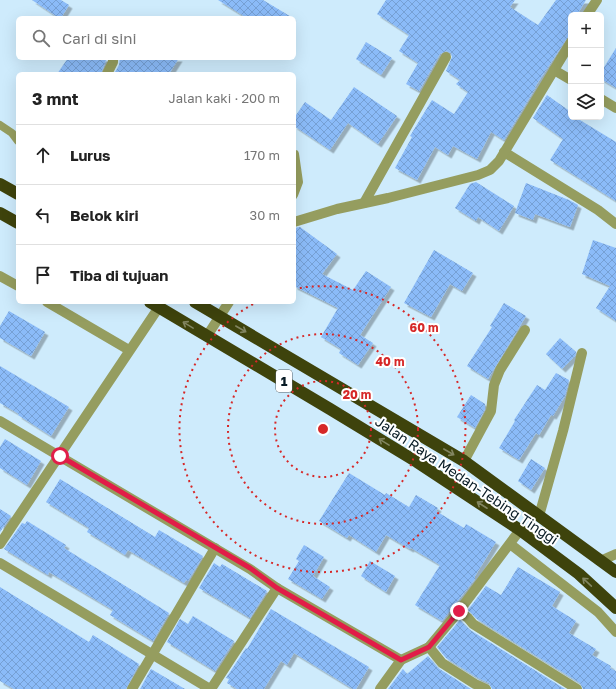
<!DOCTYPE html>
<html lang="id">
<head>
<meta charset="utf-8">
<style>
  :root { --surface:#fff; --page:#f6f6f6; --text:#222; --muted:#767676; --line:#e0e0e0 }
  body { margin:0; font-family:"Golos Text",sans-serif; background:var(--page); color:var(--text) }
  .controls { position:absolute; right:12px; top:12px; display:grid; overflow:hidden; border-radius:6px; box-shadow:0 4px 16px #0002 }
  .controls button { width:36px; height:36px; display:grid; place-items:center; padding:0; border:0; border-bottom:1px solid var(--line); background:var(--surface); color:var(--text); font:20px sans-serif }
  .stop { position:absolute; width:12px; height:12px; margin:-9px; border:3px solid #e11d48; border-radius:50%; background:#fff }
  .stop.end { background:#e11d48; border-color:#fff; box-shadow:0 1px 4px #0008 }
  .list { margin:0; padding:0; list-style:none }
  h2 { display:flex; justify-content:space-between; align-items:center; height:52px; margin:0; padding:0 16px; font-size:17px }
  h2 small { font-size:13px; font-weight:400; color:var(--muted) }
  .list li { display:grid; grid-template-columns:26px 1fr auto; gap:12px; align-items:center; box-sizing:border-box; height:60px; padding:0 16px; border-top:1px solid var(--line) }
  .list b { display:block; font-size:15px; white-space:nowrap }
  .list em { font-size:13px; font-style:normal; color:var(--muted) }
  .icon { flex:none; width:22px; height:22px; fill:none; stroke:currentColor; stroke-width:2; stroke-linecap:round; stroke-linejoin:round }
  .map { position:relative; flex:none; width:616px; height:689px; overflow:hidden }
  .search { position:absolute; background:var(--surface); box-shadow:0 4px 16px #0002; left:16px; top:16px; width:280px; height:44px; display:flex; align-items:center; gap:10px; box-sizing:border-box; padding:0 14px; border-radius:6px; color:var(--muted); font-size:15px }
  .panel { position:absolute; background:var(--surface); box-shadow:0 4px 16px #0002; left:16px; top:72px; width:280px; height:232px; border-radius:6px }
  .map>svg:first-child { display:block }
  .building { fill:url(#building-cross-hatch); filter:url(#shadow) }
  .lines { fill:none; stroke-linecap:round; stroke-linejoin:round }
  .lane { stroke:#959d5f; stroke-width:8 }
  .street { stroke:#959d5f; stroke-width:10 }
  .highway { stroke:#3e430c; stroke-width:12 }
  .oneway { stroke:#828561 }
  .route { stroke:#e11d48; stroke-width:5 }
  .ring { fill:none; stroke:#d62828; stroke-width:2; stroke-dasharray:2 4 }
  .labels { text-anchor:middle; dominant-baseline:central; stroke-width:4; stroke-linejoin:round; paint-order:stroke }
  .shield { fill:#fff; stroke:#525f66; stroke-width:1 }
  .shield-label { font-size:13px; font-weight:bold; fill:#081b25 }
  .street-label { font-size:14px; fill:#081b25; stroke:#fff }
  .centre { fill:#d62828; stroke:#fff; stroke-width:2 }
  .ring-label { font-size:12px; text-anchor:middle; font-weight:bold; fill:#d62828; stroke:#fff; stroke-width:4; stroke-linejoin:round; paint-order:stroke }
</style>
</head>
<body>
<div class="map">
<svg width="616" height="689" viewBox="0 0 616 689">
  <defs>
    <pattern id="building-cross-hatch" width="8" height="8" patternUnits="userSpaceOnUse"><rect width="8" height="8" fill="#8bbbf8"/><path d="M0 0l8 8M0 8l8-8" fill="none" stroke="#76a0d4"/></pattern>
    <filter id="shadow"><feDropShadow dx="3.5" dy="3.5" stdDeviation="0" flood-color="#0004"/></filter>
  </defs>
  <rect width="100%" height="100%" fill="#ceebfc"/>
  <!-- building -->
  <g class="building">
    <path d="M32,0H61L69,5L61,18H59Z"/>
    <path d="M218,0H263L293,18H247Z"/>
    <path d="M386,0H515L510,7L538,25L556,0H586L577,15H571V32L535,87H536L504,140L491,132L477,159L453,146L448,155L435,147L417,180L395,168L412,137L410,136L432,100L454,114L468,92L456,84L460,80L446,71L452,57L451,53L446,51L440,54L419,91L406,84L418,63L399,51L409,35L377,14Z"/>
    <path d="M366,42L392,58L381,75L356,59Z"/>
    <path d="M616,48V88L601,79V72Z"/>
    <path d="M68,58H106V60L101,74H57Z"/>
    <path d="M120,58H179L169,74H114L119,65Z"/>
    <path d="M354,87L397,116L378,144L348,123L330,150L294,126V118L305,102L331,120Z"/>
    <path d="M547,95L571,112V117H575L616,142V201L550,160L563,139L533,118Z"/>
    <path d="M476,182L514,206L499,231L478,217L476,221L455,208L470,184Z"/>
    <path d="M526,183L569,200L578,205L570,227L535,214L533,220L515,213Z"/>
    <path d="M300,227L337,254L322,274L353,290L366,271L391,287L360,335L373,343L358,365L339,353L341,349L321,337L338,308L294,286V228Z"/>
    <path d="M593,240L616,248V321L596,308L610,286L582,274Z"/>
    <path d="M434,250L473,273L462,291L450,284L431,317L404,303Z"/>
    <path d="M504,303L526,316L488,379L467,366L492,327L490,326Z"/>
    <path d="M9,311L45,332L31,356L0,338V326Z"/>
    <path d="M560,338L576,352L575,356L562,369L546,354Z"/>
    <path d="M0,366L69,407L51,436L18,415L19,414L0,403Z"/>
    <path d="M556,373L569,380L565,396L553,416L551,415L539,435L536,433L519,460L499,448L515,421L514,420L537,385L545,390Z"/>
    <path d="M471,395L485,404V409L475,428L457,417Z"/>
    <path d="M5,439L41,461L27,485L0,468V447Z"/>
    <path d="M531,459L545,468L531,490L518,481Z"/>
    <path d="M349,473L385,495L386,493L409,507L416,495L438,508L436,511L464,528L466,524L496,542L475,576V579L442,621L415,605L440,565L411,548L410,549L386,535L376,552L349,535L347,538L319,521Z"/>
    <path d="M60,479L155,537L159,530L203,556L188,581L186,580L184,583L128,550L125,555L87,532L89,528L46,502Z"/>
    <path d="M0,509L11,516L0,532Z"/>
    <path d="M27,521L66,545L64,548L169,613L153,641L110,615L113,610L49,572L48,575L4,549L22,523L25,524Z"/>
    <path d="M304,545L324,557L313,576L330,587L322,599L288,579L299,561L296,559Z"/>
    <path d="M370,561L395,576L386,592L361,576Z"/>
    <path d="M214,563L220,567L222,564L267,591L250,618L199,588Z"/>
    <path d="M518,567L560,592L552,606L576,621L569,633L596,649L592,655L611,666L610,668L616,671V689H583L580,683L477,619L468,610L486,586L501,595Z"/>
    <path d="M0,587L89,642L93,635L139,664L126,689H14L0,681Z"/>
    <path d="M271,609L369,667L356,689H353L294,653L287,665L281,661L264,689H237L227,683L229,679L226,678L246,648L247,649Z"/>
    <path d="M193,616L234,641L215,671L167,642L180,619L188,624Z"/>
    <path d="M460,620L470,630L565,689H492L489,683L478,678L446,658L437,647Z"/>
    <path d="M428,656L438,668L471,689H388L403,669L407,674Z"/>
    <path d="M151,669L185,689H140Z"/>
  </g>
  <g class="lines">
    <!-- lane -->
    <g class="lane">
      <path d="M0,125L12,133L18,141"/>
      <path d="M294,195L299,182L295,154"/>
    </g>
    <!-- street -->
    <g class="street">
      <path d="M587,15L597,0"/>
      <path d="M554,70L571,80"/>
      <path d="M107,74L113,62V58"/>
      <path d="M601,99L616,108"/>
      <path d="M504,152L598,210L616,224"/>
      <path d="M364,203L446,57"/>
      <path d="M294,222L337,209L388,198L478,175L490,170L499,161L571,42"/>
      <path d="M0,276L18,286"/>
      <path d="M47,302L129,350"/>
      <path d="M207,336L229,302"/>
      <path d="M0,421L250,569L277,588L401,660"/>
      <path d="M464,461L491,411L494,385L500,370L525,330"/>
      <path d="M539,516L563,431L582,353"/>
      <path d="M0,544L159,307"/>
      <path d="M510,544L598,612L616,632"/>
      <path d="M600,561L616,554"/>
      <path d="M0,563L210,689"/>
      <path d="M459,611L468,618L473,624L577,689"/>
      <path d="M429,647L442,663L475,684L486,689"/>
      <path d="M132,689L215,548"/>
      <path d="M211,689L277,588"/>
      <path d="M380,689L401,660L429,647L459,611L520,530"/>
    </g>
    <!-- highway -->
    <g class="highway">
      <path d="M0,184L18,194"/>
      <path d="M0,213L18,223"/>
      <path d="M150,302L330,409L417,462L520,530L579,574L616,608"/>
      <path d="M195,302L464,461L616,572"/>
    </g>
  </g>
  <!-- one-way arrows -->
  <defs><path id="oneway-shaft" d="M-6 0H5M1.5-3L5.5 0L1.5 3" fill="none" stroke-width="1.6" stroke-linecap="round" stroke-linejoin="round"/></defs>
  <g class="oneway">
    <use href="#oneway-shaft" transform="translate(188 325) rotate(-149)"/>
    <use href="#oneway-shaft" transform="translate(241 329) rotate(30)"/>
    <use href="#oneway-shaft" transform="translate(384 442) rotate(-148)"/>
    <use href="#oneway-shaft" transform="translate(449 452) rotate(30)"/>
    <use href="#oneway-shaft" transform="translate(482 505) rotate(-147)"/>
    <use href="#oneway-shaft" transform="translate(587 582) rotate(-137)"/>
  </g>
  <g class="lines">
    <!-- route -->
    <path class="route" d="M60,456L250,568L277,588L401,660L429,647L459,611"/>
  </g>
  <!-- distance rings -->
  <g class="ring">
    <circle cx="323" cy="429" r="48"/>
    <circle cx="323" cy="429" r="95"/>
    <path d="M294 289A143 143 0 1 1 257 302"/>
  </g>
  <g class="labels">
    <!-- shield labels -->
    <rect class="shield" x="276" y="370" width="16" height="22" rx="3"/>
    <g class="shield-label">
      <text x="284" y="381">1</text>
    </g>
    <!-- street labels -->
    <g class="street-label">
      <text transform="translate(467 480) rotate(34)">Jalan Raya Medan-Tebing Tinggi</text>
    </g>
  </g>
  <circle cx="323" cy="429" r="6" class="centre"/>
  <g class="ring-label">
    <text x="424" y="332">60 m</text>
    <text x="390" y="366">40 m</text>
    <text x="357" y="399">20 m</text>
  </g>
</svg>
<div class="controls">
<button>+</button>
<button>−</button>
<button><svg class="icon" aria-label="layers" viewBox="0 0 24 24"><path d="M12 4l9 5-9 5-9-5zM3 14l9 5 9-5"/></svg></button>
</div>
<div class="stop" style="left:60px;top:456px"></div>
<div class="stop end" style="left:459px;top:611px"></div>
<div class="search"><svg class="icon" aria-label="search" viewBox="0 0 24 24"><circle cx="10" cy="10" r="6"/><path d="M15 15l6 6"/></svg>Cari di sini</div>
<section class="panel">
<h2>3 mnt<small>Jalan kaki · 200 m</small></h2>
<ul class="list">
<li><svg class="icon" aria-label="ahead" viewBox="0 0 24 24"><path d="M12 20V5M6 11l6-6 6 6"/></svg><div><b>Lurus</b></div><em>170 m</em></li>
<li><svg class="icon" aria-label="left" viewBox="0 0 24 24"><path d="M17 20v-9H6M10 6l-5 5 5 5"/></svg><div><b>Belok kiri</b></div><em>30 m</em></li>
<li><svg class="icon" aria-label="arrive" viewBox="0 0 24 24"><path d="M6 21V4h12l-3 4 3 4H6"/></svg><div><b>Tiba di tujuan</b></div></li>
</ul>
</section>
</div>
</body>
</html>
